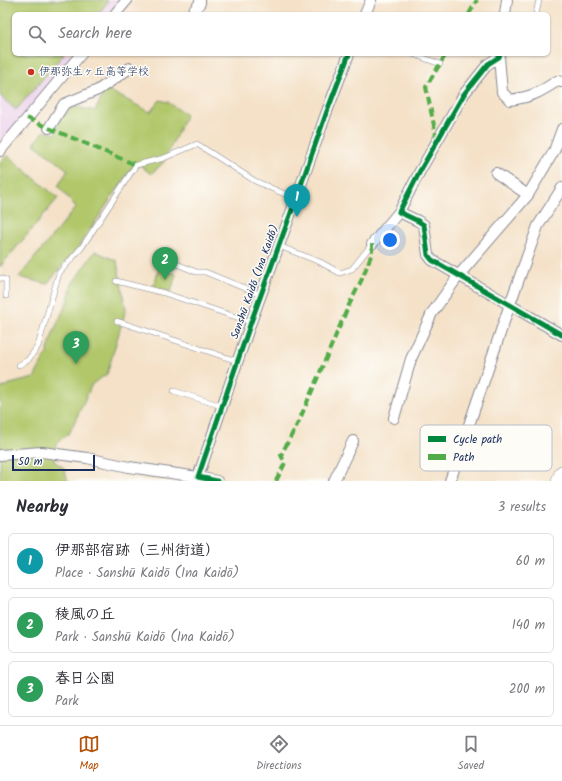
<!DOCTYPE html>
<html lang="en">
<head>
<meta charset="utf-8">
<style>
  :root { --surface:#fff; --page:#f7f7f7; --text:#2b2b33; --muted:#7c7c81; --line:#e1e1e2; --accent:#b45309 }
  body { margin:0; font-family:Kalam,"Klee One",sans-serif; background:var(--page); color:var(--text) }
  .scale { position:absolute; left:12px; bottom:10px; width:83px; box-sizing:border-box; padding-left:4px; border:2px solid #1b2f5e; border-top:0; font-size:11px; line-height:14px; white-space:nowrap; color:#1b2f5e; -webkit-text-stroke:3px #fdfcf7; paint-order:stroke }
  .you { position:absolute; left:390px; top:240px; width:14px; height:14px; margin:-10px; border:3px solid #fff; border-radius:50%; background:#1a73e8; box-shadow:0 0 0 6px #1a73e833 }
  .badge { display:grid; place-items:center; width:26px; height:26px; border-radius:50%; background:var(--accent); color:#fff; font-size:13px; font-weight:700 }
  .pin { position:absolute; translate:-50% -33px; filter:drop-shadow(0 1px 2px #0008) }
  .pin::after { content:''; position:absolute; top:21px; width:14px; height:12px; background:inherit; clip-path:polygon(0 0,100% 0,50% 100%) }
  .list { margin:0; padding:0; list-style:none }
  h2 { display:flex; justify-content:space-between; align-items:center; height:52px; margin:0; padding:0 16px; font-size:17px }
  h2 small { font-size:13px; font-weight:400; color:var(--muted) }
  .list li { display:grid; grid-template-columns:26px 1fr auto; gap:12px; align-items:center; box-sizing:border-box; height:56px; margin:0 8px 8px; padding:0 8px; border:1px solid var(--line); border-radius:6px }
  .list b { display:block; font-size:15px; white-space:nowrap }
  .list p { margin:0; font-size:13px; white-space:nowrap; color:var(--muted) }
  .list em { font-size:13px; font-style:normal; color:var(--muted) }
  .icon { flex:none; width:22px; height:22px; fill:none; stroke:currentColor; stroke-width:2; stroke-linecap:round; stroke-linejoin:round }
  .map { position:relative; flex:none; width:562px; height:481px; overflow:hidden }
  .search { position:absolute; background:var(--surface); box-shadow:0 1px 3px #0004; left:12px; right:12px; top:12px; height:44px; display:flex; align-items:center; gap:10px; box-sizing:border-box; padding:0 14px; border-radius:6px; color:var(--muted); font-size:15px }
  .sheet { height:244px; background:var(--surface) }
  nav { display:flex; justify-content:space-around; align-items:center; box-sizing:border-box; height:56px; border-top:1px solid var(--line); background:var(--surface); font-size:11px; color:var(--muted) }
  nav a { display:grid; justify-items:center; gap:2px }
  nav .on { color:var(--accent) }
  .map>svg:first-child { display:block }
  .built { fill:#ecd1ea }
  .green { fill:#b1c76b; stroke:#667b64 }
  .lines { fill:none; stroke-linecap:round; stroke-linejoin:round }
  .lane-casing { stroke:#888892; stroke-width:6 }
  .street-casing { stroke:#888892; stroke-width:12 }
  .secondary-casing { stroke:#888892; stroke-width:16 }
  .lane { stroke:#fff; stroke-width:5 }
  .street { stroke:#fff; stroke-width:10 }
  .secondary { stroke:#fff; stroke-width:15 }
  .quiet { stroke:#52ab49; stroke-width:4; stroke-dasharray:8 4; stroke-linecap:butt }
  .cycleway-casing { stroke:#fdfcf7; stroke-width:8 }
  .cycleway { stroke:#00873e; stroke-width:5 }
  .poi-dot { fill:#c8321e; stroke:#fdfcf7; stroke-width:1.5 }
  .labels { text-anchor:middle; dominant-baseline:central; stroke-width:3; stroke-linejoin:round; paint-order:stroke }
  .poi-label { font-size:11px; fill:#1b2f5e; stroke:#fdfcf7; text-anchor:start }
  .street-label { font-size:11px; fill:#1b2f5e; stroke:#fdfcf7 }
  .key { fill:#fdfcf7; stroke:#b9bec9; stroke-width:1 }
  .key-label { font-size:11px; fill:#1b2f5e }
</style>
</head>
<body>
<div class="map">
<svg width="562" height="481" viewBox="0 0 562 481">
  <rect width="100%" height="100%" fill="#fdfcf7"/>
  <filter id="ink" filterUnits="userSpaceOnUse"><feTurbulence type="fractalNoise" baseFrequency=".025" numOctaves="2"/><feDisplacementMap in="SourceGraphic" scale="8" xChannelSelector="R" yChannelSelector="G"/><feConvolveMatrix kernelMatrix="1 2 1 2 8 2 1 2 1" color-interpolation-filters="sRGB"/></filter>
  <filter id="wash" filterUnits="userSpaceOnUse"><feTurbulence type="fractalNoise" baseFrequency=".012" numOctaves="4" result="noise"/><feDisplacementMap in="SourceGraphic" scale="16" xChannelSelector="R" yChannelSelector="G"/><feGaussianBlur stdDeviation="0.9" result="paint"/><feColorMatrix in="noise" values="0 0 0 0 0 0 0 0 0 0 0 0 0 0 0 0 0 1.4 0 .05"/><feComposite in="paint" operator="in"/></filter>
  <g filter="url(#wash)">
    <rect width="100%" height="100%" fill="#f4e1c7"/>
    <!-- built -->
    <path class="built" d="M0,0H119L108,14H14V54H76L0,145Z"/>
    <!-- green -->
    <g class="green">
      <path d="M0,0H107V3L98,14H14V54H64L16,110L0,96Z"/>
      <path d="M106,89L150,112L160,100L168,102L186,115L163,163L151,174L136,162L78,247L47,284L19,277L76,207L58,186L68,170L34,144L44,131L55,134L63,113L67,114L71,106L95,111Z"/>
      <path d="M7,155L58,198L0,267V163Z"/>
      <path d="M95,251L117,261L126,309L107,374L92,384L70,432L56,444L54,461L64,468L68,481H0V389L10,384L34,378L47,353L53,333L68,300L72,284Z"/>
      <path d="M159,269L176,274L171,292L153,287Z"/>
    </g>
  </g>
  <g filter="url(#ink)">
    <g class="lines">
      <!-- lane casing -->
      <g class="lane-casing">
        <g id="lane">
          <path d="M536,14L539,0"/>
          <path d="M413,54L440,64"/>
          <path d="M279,246L320,262L340,273L352,269L372,244"/>
          <path d="M170,261L196,272H205L261,295"/>
          <path d="M0,278L6,280V296"/>
          <path d="M116,281L164,293L251,322"/>
          <path d="M117,321L237,361"/>
          <path d="M19,365L28,360L38,346L59,273L82,247L136,165L164,158L197,144L255,181L296,199"/>
          <path d="M174,391L222,406"/>
        </g>
      </g>
      <!-- street casing -->
      <g class="street-casing">
        <g id="street">
          <path d="M115,14L127,0"/>
          <path d="M191,14L200,3V0"/>
          <path d="M365,14L371,0"/>
          <path d="M505,14L507,0"/>
          <path d="M500,54L499,57L488,64L464,94L420,171L399,212L418,221L424,225L428,255L432,260L562,335"/>
          <path d="M499,57L502,92L510,100C531,97 539,93 557,81L562,82"/>
          <path d="M49,128L64,104L98,90L130,68"/>
          <path d="M0,151L81,54"/>
          <path d="M528,195L554,151L562,129"/>
          <path d="M372,244L399,212"/>
          <path d="M394,418L411,359L432,313L459,275L528,195L496,173"/>
          <path d="M0,455L42,452L87,458L129,467L198,477L217,481"/>
          <path d="M198,477L251,322L296,199L326,114L349,54"/>
          <path d="M334,481L353,441"/>
          <path d="M450,481L510,304L538,226L562,188"/>
        </g>
      </g>
      <!-- secondary casing -->
      <g class="secondary-casing">
        <path id="secondary" d="M559,481L562,473"/>
      </g>
      <!-- lane -->
      <use href="#lane" class="lane"/>
      <!-- street -->
      <use href="#street" class="street"/>
      <!-- secondary -->
      <use href="#secondary" class="secondary"/>
      <!-- quiet -->
      <g class="quiet">
        <path d="M469,14L477,0"/>
        <path d="M27,118L49,128L136,165"/>
        <path d="M437,140L426,87L446,54"/>
        <path d="M276,481L285,463L281,455L299,421L348,307L362,279L372,253V244"/>
      </g>
      <!-- cycleway casing -->
      <g class="cycleway-casing">
        <g id="cycleway">
          <path d="M500,54L499,57L488,64L464,94L420,171L399,212L418,221L424,225L428,255L432,260L562,335"/>
          <path d="M217,481L198,477L251,322L296,199L326,114L349,54"/>
        </g>
      </g>
      <!-- cycleway -->
      <use href="#cycleway" class="cycleway"/>
    </g>
  </g>
  <!-- markers -->
  <circle class="poi-dot" cx="31" cy="72" r="4"/>
  <g class="labels">
    <!-- poi labels -->
    <g class="poi-label">
      <text x="39" y="72">伊那弥生ヶ丘高等学校</text>
    </g>
    <!-- street labels -->
    <g class="street-label">
      <text transform="translate(255 282) rotate(-70)">Sanshū Kaidō (Ina Kaidō)</text>
    </g>
  </g>
  <!-- legend -->
  <rect x="420" y="425" width="132" height="46" rx="6" class="key"/>
  <rect x="428" y="436" width="18" height="6" fill="#00873e"/>
  <rect x="428" y="454" width="18" height="6" fill="#52ab49"/>
  <g class="key-label">
    <text x="453" y="443">Cycle path</text>
    <text x="453" y="461">Path</text>
  </g>
</svg>
<div class="scale">50 m</div>
<div class="you"></div>
<div class="pin badge" style="left:297px;top:217px;background:#0f9aa8">1</div>
<div class="pin badge" style="left:165px;top:280px;background:#2e9e5b">2</div>
<div class="pin badge" style="left:76px;top:364px;background:#2e9e5b">3</div>
<div class="search"><svg class="icon" aria-label="search" viewBox="0 0 24 24"><circle cx="10" cy="10" r="6"/><path d="M15 15l6 6"/></svg>Search here</div>
</div>
<section class="sheet">
<h2>Nearby<small>3 results</small></h2>
<ul class="list">
<li><span class="badge" style="background:#0f9aa8">1</span><div><b>伊那部宿跡（三州街道）</b><p>Place · Sanshū Kaidō (Ina Kaidō)</p></div><em>60 m</em></li>
<li><span class="badge" style="background:#2e9e5b">2</span><div><b>稜風の丘</b><p>Park · Sanshū Kaidō (Ina Kaidō)</p></div><em>140 m</em></li>
<li><span class="badge" style="background:#2e9e5b">3</span><div><b>春日公園</b><p>Park</p></div><em>200 m</em></li>
</ul>
</section>
<nav>
<a class="on"><svg class="icon" aria-label="map" viewBox="0 0 24 24"><path d="M3 6l6-2 6 2 6-2v14l-6 2-6-2-6 2zM9 4v14M15 6v14"/></svg>Map</a>
<a><svg class="icon" aria-label="directions" viewBox="0 0 24 24"><path d="M12 3l9 9-9 9-9-9zM9 14v-3h6M13 9l2 2-2 2"/></svg>Directions</a>
<a><svg class="icon" aria-label="saved" viewBox="0 0 24 24"><path d="M7 4h10v16l-5-4-5 4z"/></svg>Saved</a>
</nav>
</body>
</html>
